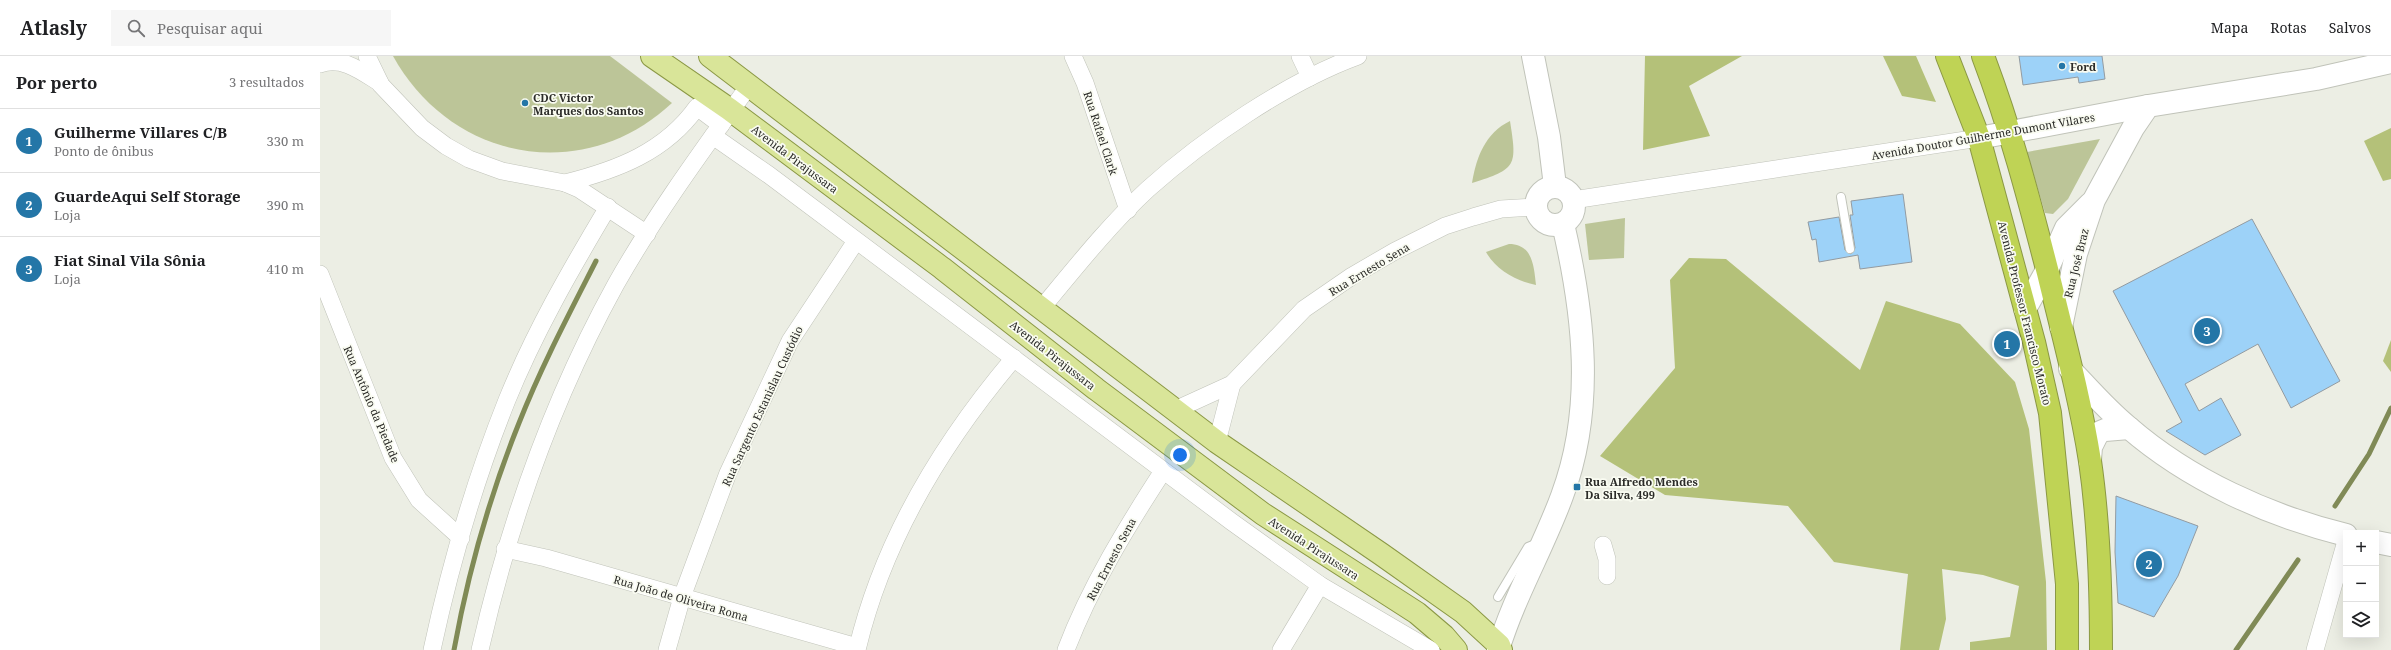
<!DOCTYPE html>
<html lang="pt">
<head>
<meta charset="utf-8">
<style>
  :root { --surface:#fff; --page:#f6f6f6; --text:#202124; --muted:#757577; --line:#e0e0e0; --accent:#2476a7 }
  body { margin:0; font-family:"Noto Serif",serif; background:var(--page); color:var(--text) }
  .controls { position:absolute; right:12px; bottom:12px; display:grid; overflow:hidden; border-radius:0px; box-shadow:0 4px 16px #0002 }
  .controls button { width:36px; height:36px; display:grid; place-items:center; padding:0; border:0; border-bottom:1px solid var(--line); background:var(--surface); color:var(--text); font:20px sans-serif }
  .you { position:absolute; left:860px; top:399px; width:14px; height:14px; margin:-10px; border:3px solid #fff; border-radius:50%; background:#1a73e8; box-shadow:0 0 0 6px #1a73e833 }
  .badge { display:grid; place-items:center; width:26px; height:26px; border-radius:50%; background:var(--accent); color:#fff; font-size:13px; font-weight:700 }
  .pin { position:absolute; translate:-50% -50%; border:2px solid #fff; box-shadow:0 1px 4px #0006 }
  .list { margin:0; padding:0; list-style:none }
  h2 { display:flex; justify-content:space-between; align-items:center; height:52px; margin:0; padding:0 16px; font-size:17px }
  h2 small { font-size:13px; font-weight:400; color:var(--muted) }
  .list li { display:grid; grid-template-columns:26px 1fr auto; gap:12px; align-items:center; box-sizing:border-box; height:64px; padding:0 16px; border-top:1px solid var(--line) }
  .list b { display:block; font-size:15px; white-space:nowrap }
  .list p { margin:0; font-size:13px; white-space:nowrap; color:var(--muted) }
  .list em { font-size:13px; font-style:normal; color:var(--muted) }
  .icon { flex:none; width:22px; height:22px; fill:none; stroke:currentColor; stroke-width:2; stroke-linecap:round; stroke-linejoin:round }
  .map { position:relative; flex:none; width:2071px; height:594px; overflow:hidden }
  header { display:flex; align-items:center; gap:24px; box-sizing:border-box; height:56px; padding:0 20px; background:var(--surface); border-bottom:1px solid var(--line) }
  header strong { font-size:19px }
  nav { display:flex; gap:22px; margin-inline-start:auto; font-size:14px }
  .search { width:280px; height:36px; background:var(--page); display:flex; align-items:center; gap:10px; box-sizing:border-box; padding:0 14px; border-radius:0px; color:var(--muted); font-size:15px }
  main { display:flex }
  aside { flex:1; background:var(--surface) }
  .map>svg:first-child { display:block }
  .green { fill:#bcc598 }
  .forest { fill:#b4c179 }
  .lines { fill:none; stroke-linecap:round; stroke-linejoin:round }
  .stream { stroke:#808a56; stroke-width:5 }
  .building { fill:#9dd2f8; stroke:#939ba1 }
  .lane-casing { stroke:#c0c3b9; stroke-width:10 }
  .street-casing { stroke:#c0c3b9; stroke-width:18 }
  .secondary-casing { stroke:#c0c3b9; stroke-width:24 }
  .primary-casing { stroke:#8b9845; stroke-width:24 }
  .highway-casing { stroke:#8b9845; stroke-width:24 }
  .lane { stroke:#fff; stroke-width:8 }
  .street { stroke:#fff; stroke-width:17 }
  .secondary { stroke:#fff; stroke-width:22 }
  .primary { stroke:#d9e599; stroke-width:22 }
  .highway { stroke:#bfd355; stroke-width:22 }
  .poi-dot { fill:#2476a7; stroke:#f9fbf1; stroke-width:1.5 }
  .labels { text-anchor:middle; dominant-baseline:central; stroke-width:3.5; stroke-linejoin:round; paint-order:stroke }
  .poi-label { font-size:11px; font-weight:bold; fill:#2b2b28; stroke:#f9fbf1; text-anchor:start }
  .street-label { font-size:11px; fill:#2b2b28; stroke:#f9fbf1 }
</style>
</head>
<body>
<header>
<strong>Atlasly</strong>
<div class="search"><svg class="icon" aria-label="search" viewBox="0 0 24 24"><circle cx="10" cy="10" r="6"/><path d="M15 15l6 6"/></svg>Pesquisar aqui</div>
<nav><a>Mapa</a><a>Rotas</a><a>Salvos</a></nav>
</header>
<main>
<aside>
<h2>Por perto<small>3 resultados</small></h2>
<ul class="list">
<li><span class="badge">1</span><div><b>Guilherme Villares C/B</b><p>Ponto de ônibus</p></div><em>330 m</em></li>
<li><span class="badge">2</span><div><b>GuardeAqui Self Storage</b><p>Loja</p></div><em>390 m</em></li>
<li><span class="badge">3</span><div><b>Fiat Sinal Vila Sônia</b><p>Loja</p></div><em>410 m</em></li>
</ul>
</aside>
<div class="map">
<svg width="2071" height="594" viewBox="0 0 2071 594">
  <rect width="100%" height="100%" fill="#eceee4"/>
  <!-- green -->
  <g class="green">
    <path d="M73,0H290L352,47C263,130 131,105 73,0Z"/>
    <path d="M1190,65C1197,110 1197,113 1152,127C1156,102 1165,77 1190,65Z"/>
    <path d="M1780,83L1748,143L1733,158L1725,157L1707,96Z"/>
    <path d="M1305,162L1304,202L1269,204L1265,168Z"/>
    <path d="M1189,188C1213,188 1214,211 1216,229C1196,225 1176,214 1166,196Z"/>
  </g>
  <!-- forest -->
  <g class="forest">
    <path d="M1325,0H1422L1369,30L1390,80L1323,94Z"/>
    <path d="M1563,0H1596L1616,46L1582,40Z"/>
    <path d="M2071,72V123L2063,125L2044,85Z"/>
    <path d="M1369,202L1406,203L1540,314L1566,245L1640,268L1695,326L1709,373L1726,526L1727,594H1650V586L1690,581L1699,530L1663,519L1622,513L1626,563L1619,594H1580L1588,518L1514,506L1468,450L1345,439L1280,400L1355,312L1350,224Z"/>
    <path d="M2071,284V316L2063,305Z"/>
  </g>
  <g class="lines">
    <!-- stream -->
    <g class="stream">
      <path d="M2015,450L2049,398L2071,352"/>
      <path d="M134,594C148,517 170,439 199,367C221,311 249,258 276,205"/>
      <path d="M1916,594L1978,504"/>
    </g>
  </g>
  <!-- building -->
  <g class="building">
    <path d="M1699,0H1782L1785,23L1759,27L1758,21L1703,29Z"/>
    <path d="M1583,138L1592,206L1540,213L1538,199L1499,206L1496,183L1492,184L1488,166L1519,161L1525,194L1531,198L1535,192L1530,159H1533L1531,145Z"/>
    <path d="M1932,163L2020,325L1971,352L1938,288L1865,328L1879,355L1901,342L1921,379L1885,399L1846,375L1862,366L1793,235Z"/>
    <path d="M1796,440L1878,470L1858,520L1834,561L1798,547L1795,496Z"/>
  </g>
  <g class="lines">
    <!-- lane casing -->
    <g class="lane-casing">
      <g id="lane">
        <path d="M1521,141L1530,193"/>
        <path d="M1178,541L1208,491L1213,489L1218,490"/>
      </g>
    </g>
    <!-- street casing -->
    <g class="street-casing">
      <g id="street">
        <path d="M47,0L61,29L102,72L126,90L149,103L182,115L245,127L259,133L327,178"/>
        <path d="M753,0L765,27L808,154"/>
        <path d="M980,0L990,21"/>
        <path d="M0,8C22,0 41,15 60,27"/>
        <path d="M393,80L449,119L912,466L1000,529L1111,594"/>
        <path d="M245,127C297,114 345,96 377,51L401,69"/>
        <path d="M1253,144L1659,82"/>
        <path d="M0,218L73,402L99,444L141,482"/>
        <path d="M721,253C755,212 789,169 828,133C884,83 967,26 1038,0"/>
        <path d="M855,354L912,328L984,253L1032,220L1075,195L1125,170L1153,161L1181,153L1215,151"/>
        <path d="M897,386L912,328"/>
        <path d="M1283,489L1287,503V520"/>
        <path d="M185,493L226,502L537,591"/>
        <path d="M112,594C130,510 155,424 187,344C214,277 251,213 288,151"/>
        <path d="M160,594C189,467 233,342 296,228C335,159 382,95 428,31"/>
        <path d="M347,594L362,541L408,417L470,285L536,185"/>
        <path d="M537,594C563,484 622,387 694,302"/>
        <path d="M746,594C770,531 806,472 843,415"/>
        <path d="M961,594L1000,529"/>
        <path d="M1995,594L2026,485"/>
      </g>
    </g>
    <!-- secondary casing -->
    <g class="secondary-casing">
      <g id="secondary">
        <path d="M1213,0L1229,81L1235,130"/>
        <path d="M1659,82L1828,50L1996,23L2071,6"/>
        <circle cx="1235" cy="150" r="19"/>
        <path d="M1705,253L1727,214L1746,172L1770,148"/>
        <path d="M1741,271L1756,198L1774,144L1813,72L1828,50"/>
        <path d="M1750,313C1769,333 1787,354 1808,371C1869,424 1949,460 2026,479"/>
        <path d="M1770,405L1771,391L1778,377L1785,374L1809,372"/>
        <path d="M2056,486L2071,489"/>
        <path d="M1178,594C1194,541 1223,492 1242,440C1275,352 1264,258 1243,168"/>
      </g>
    </g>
    <!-- primary casing -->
    <g class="primary-casing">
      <g id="primary">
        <path d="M332,0L409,53L622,212L776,333L943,458L1097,557L1124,580L1136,594"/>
        <path d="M390,0L897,386L1061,498L1143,556L1179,589L1181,594"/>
      </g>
    </g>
    <!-- highway casing -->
    <g class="highway-casing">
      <g id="highway">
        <path d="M1627,0L1659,82L1714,286L1730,357L1747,528V594"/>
        <path d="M1663,0C1690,71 1709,143 1728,217C1743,279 1760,342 1770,405C1779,467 1781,531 1781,594"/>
      </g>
    </g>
    <!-- lane -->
    <use href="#lane" class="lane"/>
    <!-- street -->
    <use href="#street" class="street"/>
    <!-- secondary -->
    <use href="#secondary" class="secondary"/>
    <!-- primary -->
    <use href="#primary" class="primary"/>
    <!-- highway -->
    <use href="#highway" class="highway"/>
  </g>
  <!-- markers -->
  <g class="poi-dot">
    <circle cx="1742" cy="10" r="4"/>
    <circle cx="205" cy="47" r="4"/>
    <rect x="1253" y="427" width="8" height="8" rx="2"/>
  </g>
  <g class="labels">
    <!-- poi labels -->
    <g class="poi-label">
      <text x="1750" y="10">Ford</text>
      <text x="213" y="41">CDC Victor<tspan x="213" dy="13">Marques dos Santos</tspan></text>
      <text x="1265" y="425">Rua Alfredo Mendes<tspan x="1265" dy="13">Da Silva, 499</tspan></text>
    </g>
    <!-- street labels -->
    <g class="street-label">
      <text transform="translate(781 77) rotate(72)">Rua Rafael Clark</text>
      <text transform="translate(1663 80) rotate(-10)">Avenida Doutor Guilherme Dumont Vilares</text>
      <text transform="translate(475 103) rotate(37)">Avenida Pirajussara</text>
      <text transform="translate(1756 207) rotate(-76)">Rua José Braz</text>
      <text transform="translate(1049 213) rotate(-31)">Rua Ernesto Sena</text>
      <text transform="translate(1705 257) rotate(76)">Avenida Professor Francisco Morato</text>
      <text transform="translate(733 299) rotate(38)">Avenida Pirajussara</text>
      <text transform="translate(52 348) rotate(67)">Rua Antônio da Piedade</text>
      <text transform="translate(442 350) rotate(-65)">Rua Sargento Estanislau Custódio</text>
      <text transform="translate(994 492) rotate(33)">Avenida Pirajussara</text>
      <text transform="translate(791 503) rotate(-62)">Rua Ernesto Sena</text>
      <text transform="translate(361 542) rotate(16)">Rua João de Oliveira Roma</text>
    </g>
  </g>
</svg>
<div class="controls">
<button>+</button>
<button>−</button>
<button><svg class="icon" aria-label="layers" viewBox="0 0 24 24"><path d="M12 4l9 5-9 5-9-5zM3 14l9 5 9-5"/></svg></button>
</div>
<div class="you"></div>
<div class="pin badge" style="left:1687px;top:288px">1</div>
<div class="pin badge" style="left:1829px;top:508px">2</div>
<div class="pin badge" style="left:1887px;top:275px">3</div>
</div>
</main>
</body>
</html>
